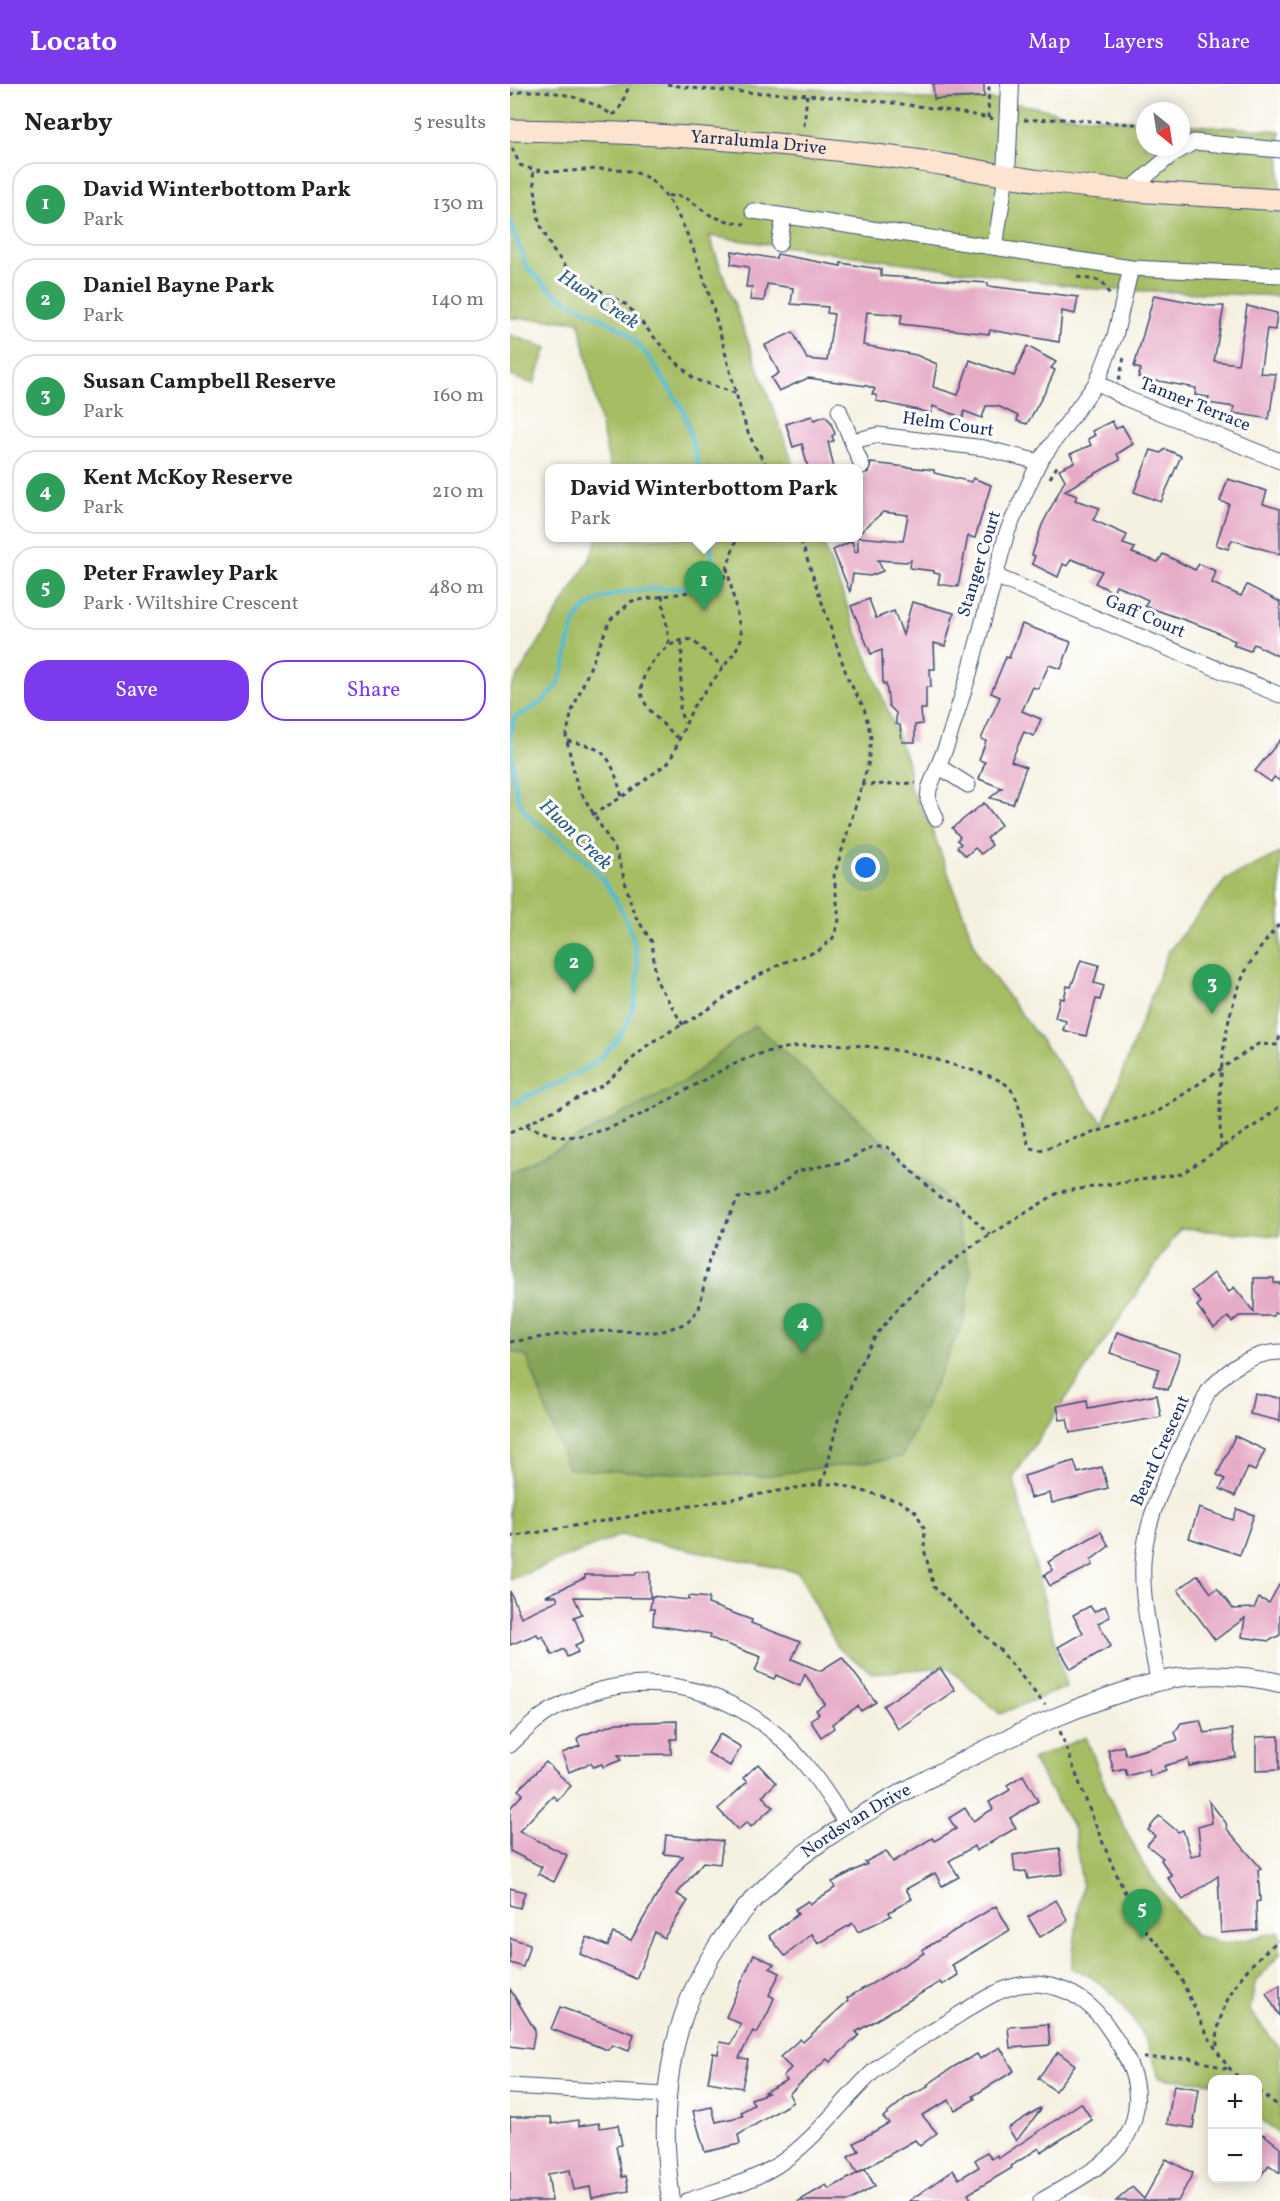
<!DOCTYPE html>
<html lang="en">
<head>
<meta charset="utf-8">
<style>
  :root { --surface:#fff; --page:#f2f2f2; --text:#222; --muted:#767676; --line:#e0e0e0; --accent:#7c3aed }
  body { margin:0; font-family:Vollkorn,serif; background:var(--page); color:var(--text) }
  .controls { position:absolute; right:18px; bottom:18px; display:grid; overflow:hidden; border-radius:12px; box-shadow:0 3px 15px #0003 }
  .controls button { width:54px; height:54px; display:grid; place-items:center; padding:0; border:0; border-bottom:2px solid var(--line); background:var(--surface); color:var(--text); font:30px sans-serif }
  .compass { position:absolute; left:626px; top:18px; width:54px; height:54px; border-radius:50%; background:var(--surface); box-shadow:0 3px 15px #0003; rotate:150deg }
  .you { position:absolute; left:356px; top:784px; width:21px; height:21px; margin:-15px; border:4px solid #fff; border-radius:50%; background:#1a73e8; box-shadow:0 0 0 9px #1a73e833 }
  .badge { display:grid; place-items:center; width:39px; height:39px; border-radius:50%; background:var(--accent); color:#fff; font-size:20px; font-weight:700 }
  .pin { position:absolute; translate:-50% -50px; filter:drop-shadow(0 2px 3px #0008) }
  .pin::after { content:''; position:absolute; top:32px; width:21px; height:18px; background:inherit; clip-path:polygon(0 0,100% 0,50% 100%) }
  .popup { position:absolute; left:35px; top:380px; width:318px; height:78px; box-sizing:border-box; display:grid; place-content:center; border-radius:12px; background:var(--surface); filter:drop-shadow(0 2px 4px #0005); font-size:20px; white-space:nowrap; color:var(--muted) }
  .popup b { font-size:22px; color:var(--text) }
  .popup::after { content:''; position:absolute; left:50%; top:100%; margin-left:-12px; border:12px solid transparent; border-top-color:var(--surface) }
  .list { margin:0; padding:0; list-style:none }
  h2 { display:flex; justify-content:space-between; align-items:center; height:78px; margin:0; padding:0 24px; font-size:26px }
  h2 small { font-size:20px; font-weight:400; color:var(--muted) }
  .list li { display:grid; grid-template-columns:39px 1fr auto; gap:18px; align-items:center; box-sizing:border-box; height:84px; margin:0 12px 12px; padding:0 12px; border:2px solid var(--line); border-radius:24px }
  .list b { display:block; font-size:22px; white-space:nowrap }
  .list p { margin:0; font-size:20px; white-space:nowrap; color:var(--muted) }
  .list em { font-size:20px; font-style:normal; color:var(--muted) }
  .actions { display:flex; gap:12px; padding:18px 24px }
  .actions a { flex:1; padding:14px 0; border:2px solid var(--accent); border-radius:24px; text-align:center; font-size:21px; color:var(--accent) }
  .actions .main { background:var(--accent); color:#fff }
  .map { position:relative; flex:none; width:770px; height:2117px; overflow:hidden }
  header { display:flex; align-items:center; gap:36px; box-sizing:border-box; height:84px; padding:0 30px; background:var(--accent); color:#fff }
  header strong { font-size:28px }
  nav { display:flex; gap:33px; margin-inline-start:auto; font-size:21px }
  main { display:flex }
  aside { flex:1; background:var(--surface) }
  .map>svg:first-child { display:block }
  .green { fill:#a6bd63; stroke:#607660; stroke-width:1.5 }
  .forest { fill:#84a459; stroke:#506a5c; stroke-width:1.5 }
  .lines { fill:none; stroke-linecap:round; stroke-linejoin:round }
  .stream { stroke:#52bcce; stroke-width:4.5 }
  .building { fill:#e6abc7 }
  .minor-casing { stroke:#3c4c72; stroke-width:17 }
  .tertiary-casing { stroke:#3c4c72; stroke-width:20 }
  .secondary-casing { stroke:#3c4c72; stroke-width:23 }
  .path { stroke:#3c4c72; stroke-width:3; stroke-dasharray:4.5 4.5; stroke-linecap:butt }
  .minor { stroke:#fff; stroke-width:15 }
  .tertiary { stroke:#fff; stroke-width:18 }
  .secondary { stroke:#fde4d0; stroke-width:21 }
  .labels { text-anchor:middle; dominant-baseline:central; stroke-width:6; stroke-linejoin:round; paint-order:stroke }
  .street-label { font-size:18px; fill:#1b2f5e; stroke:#fff }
  .water-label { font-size:20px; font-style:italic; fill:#2e6085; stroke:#fff }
</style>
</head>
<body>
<header>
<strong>Locato</strong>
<nav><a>Map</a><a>Layers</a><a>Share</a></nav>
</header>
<main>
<aside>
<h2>Nearby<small>5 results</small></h2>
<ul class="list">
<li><span class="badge" style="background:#2e9e5b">1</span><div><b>David Winterbottom Park</b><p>Park</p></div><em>130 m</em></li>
<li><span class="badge" style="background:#2e9e5b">2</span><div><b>Daniel Bayne Park</b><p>Park</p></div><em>140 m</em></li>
<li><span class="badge" style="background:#2e9e5b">3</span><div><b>Susan Campbell Reserve</b><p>Park</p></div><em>160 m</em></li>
<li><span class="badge" style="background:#2e9e5b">4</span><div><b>Kent McKoy Reserve</b><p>Park</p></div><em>210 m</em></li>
<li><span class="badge" style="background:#2e9e5b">5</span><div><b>Peter Frawley Park</b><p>Park · Wiltshire Crescent</p></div><em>480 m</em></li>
</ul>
<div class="actions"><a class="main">Save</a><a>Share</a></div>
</aside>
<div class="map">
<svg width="770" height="2117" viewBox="0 0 770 2117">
  <rect width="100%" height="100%" fill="#fff"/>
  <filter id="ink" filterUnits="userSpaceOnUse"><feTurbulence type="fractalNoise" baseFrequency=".0167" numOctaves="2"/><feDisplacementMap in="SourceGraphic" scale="12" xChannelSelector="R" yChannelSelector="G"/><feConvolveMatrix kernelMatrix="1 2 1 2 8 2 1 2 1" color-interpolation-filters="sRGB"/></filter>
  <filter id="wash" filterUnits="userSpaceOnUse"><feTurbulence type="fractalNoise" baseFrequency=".008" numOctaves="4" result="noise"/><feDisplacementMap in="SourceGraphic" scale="24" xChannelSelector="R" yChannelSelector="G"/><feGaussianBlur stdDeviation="1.35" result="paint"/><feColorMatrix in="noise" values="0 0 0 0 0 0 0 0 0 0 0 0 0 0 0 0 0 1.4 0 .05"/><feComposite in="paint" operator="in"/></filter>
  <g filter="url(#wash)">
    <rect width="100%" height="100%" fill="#f5f1e1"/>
    <!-- green -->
    <g class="green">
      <path d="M51,0H179L371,8L411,15H478L526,23L560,32L635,37V63H671V40L770,47V212L585,205L199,152L285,384H100L69,237L0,234V6Z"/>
      <path d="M0,251L37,264L24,300L0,292Z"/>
      <path d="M88,454H311L398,679L400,704L420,740L470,875L593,1039L658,868L716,795L770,769V1152L670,1145L503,1393L556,1603L490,1630L437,1583L363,1589L328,1564L288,1488L111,1451L0,1496V1023L30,1007L0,1021V605L80,475Z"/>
      <path d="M576,1653L600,1715L634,1782L685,1851L715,1860L770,1848V1870L745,1899L740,1927L770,1965V2050L748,2033V1996H702V1999L649,1994C639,1951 604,1897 561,1884L572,1801L564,1745L522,1675Z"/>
    </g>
    <!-- forest -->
    <path class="forest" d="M245,941L438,1117L461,1187L454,1236L392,1373L253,1392L58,1385L17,1273L0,1266V1089L174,998Z"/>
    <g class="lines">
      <!-- stream -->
      <g class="stream">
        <path d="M0,137L17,184L44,209L115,247L139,273L174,327L189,384"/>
        <path d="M0,1021C28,1005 69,994 92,972C157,911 125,817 64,766C46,751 16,739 8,714C5,707 0,659 1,651C1,645 4,639 5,633C21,626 39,615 48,600C62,576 53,538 80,521C115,499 157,509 196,500L203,485L200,454"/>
      </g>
    </g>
    <g id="blocks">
      <!-- building -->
      <g class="building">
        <path d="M423,0H474V13L424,15Z"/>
        <path d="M222,167L266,175L267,170L331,182V179L356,183L371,185V192L478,199V202L568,213L565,230L552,227L549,258L480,246L479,250L390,240L392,231L357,228L353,261L406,271L427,280L423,303L448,311L460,276L504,292L517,262L546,278L541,284L545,286L536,306L517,340L507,337L508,332L488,322H476L472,334L454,327L453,334L423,322L421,329L366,317L367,312L362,310L365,305L357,302L298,294L269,307L261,294L269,289L255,261L283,248L297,275L317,277L324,230L317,229L318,223L281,220L283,204L257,200L254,217L240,216L242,203H236L239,183L221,180Z"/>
        <path d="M644,211L701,222H714L704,277L728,280L737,222L767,229L765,246L757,245L750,289L766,290L759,335L723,329L724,323L697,319L699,313L685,311L686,304L628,293L631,285L624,283Z"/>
        <path d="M302,332L304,336L315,332L320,337L325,350L322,352L324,357L318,358L324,384H298L292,360L283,363L276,340Z"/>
        <path d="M602,337L606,345L612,341L623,360L607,370L610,376L554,407L567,412L565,416L590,424L583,436L617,451L613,460L625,464L622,469L648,478L653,470L685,486L689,480L706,487L702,499L731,512L737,501L770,518V573L744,560L740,567L723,561L725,557L700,545L635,522L638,516L606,501L603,508L585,499L592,487L561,475L557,482L553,480L548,493L522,480L525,472L522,471L532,441L555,396L549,385L565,378L560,370L581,361L578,355L585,351L582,347Z"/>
        <path d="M655,365L671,372L651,418L624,408L641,366L651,369Z"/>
        <path d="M361,379L424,386V389L461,398L463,394L481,401L465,454L458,452L448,503L428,500L430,490L424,489V487L400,484L401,476L396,478L368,476L373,487L360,492L343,490L340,508L323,466L342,457L345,468L348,467V453L393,457L398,431L373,428L348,450V391L359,388Z"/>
        <path d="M718,395L757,407L753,420L770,425V470L722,456L718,465L706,461L719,420L710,417Z"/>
        <path d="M359,515L366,534L384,527L393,551L402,518L444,529L435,562L424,559L425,585H420L421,603H416V625H411L412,640L405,641V658H392L390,641L386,640V629L379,622L376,600H373L372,566L361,570L341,522Z"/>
        <path d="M512,540L561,558L551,585L539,581L528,605L523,603L512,627L531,635L524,652L514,648L501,677L516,683L503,720L480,714L492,704L469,695L475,678L469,676L476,657L471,655L490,613L481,609L496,573L499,574Z"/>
        <path d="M770,656V697L764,693L761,698L745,687Z"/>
        <path d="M474,719L491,741L477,754L482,761L471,770L465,764L456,772L447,763L451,760L447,756L450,753L442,744Z"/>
        <path d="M571,876L589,881L584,899L594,902L590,916L586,915L576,952L553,946L556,937L545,934L550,914L554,915L557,902L561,903Z"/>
        <path d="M704,1189L719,1208L724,1203L744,1228V1194H764V1199H770V1229H764V1232H729L722,1238L718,1233L704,1244L687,1222L691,1218L682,1207Z"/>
        <path d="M607,1248L670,1270L658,1306L643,1301L649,1285L600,1269Z"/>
        <path d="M744,1309L770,1314V1337L740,1330Z"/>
        <path d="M647,1311L651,1333L560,1349L557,1335L550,1336L547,1322L577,1316L578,1324Z"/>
        <path d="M725,1352L755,1366L745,1387L738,1384L725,1412L710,1405L715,1395L707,1391Z"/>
        <path d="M564,1377L568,1389L592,1383L598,1404L542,1419L540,1409L520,1414L514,1392Z"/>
        <path d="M689,1424L723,1436L727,1425L744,1431L730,1471L679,1454Z"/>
        <path d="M591,1448L599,1462L581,1476L583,1481L540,1502L534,1491L543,1486L538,1478Z"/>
        <path d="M127,1488H140V1514L64,1513L72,1530L64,1533L74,1557L65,1561L68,1568L57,1573L54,1565L42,1571L33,1552L29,1554L27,1550L0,1561V1507L11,1533L48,1516L46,1512H36L75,1494V1491H125Z"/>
        <path d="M688,1491L701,1509L707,1504L723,1525L744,1524L749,1514L759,1519L770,1499V1551L759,1557L732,1553L735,1534L705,1556L668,1506Z"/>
        <path d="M142,1512L179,1516V1512L199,1514L198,1520L242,1536L241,1539L290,1558L282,1575L310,1587L332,1573L366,1618L351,1627L348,1622L322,1640L324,1644L311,1653L300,1636L309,1630L306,1626L315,1620L295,1590L290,1602L266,1591L264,1595L245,1587L251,1573L200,1554L201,1550L143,1541L144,1525H140Z"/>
        <path d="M580,1522L584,1528L595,1522L600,1533L588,1539L601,1562L561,1585L548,1563L573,1549L563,1531Z"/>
        <path d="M430,1584L445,1606L388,1645L373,1622Z"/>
        <path d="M690,1636L694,1649L722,1645L726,1673L679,1682L678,1675L654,1682L656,1687L640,1692L639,1686L617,1692L615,1685L604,1688L598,1666L613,1662L616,1671L668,1656L665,1648L671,1639Z"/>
        <path d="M167,1637V1655H161V1670L108,1671L111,1676L93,1683L92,1680L83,1683L81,1679L59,1688L52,1669L70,1662L67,1656L70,1652L107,1639Z"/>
        <path d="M210,1650L231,1663L220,1682L198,1669Z"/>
        <path d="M769,1652V1686L746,1687V1653Z"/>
        <path d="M36,1678L61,1702L47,1716L43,1712L9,1747L57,1771L44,1798L28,1790L32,1783L0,1767V1724L13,1710L8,1706Z"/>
        <path d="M248,1680L266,1699L252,1712L263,1723L241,1743L237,1738L228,1746L208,1725L237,1698L233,1694Z"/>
        <path d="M513,1691L528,1717L500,1734L506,1744L466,1767L464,1762L439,1777L449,1793L432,1802L425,1789L396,1805L402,1815L379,1828L381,1832L348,1848L343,1839L308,1860L302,1850L275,1872L259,1852L288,1830L285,1825L298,1817L300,1820L325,1804L322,1798L357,1780L355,1778L376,1767L383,1778L422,1754L424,1757L446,1745L439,1734L455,1724L463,1737L483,1725L479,1718L500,1706L497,1701Z"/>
        <path d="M699,1717L716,1739L717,1745L751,1784L748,1786L750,1817L746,1818L747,1846L711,1849L708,1792L673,1816L658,1794L662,1792L651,1776L653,1774L637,1761L645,1752L638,1746L649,1732L668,1748L673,1746L681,1772L691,1770L688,1743L702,1739Z"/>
        <path d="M156,1751L213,1757L210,1780L193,1778L167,1810L178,1817L154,1854L145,1848L126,1895L70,1870L77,1853L98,1862L103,1849L121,1856L160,1789L173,1772L154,1770Z"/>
        <path d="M549,1764L553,1790L518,1795L516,1787L505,1788L503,1771Z"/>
        <path d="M0,1804L15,1808L10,1824L0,1821Z"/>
        <path d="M546,1816L558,1837L530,1853L518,1833Z"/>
        <path d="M486,1822L500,1846L442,1881L448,1891L432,1901L430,1898L346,1948L349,1951L320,1978L317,1975L279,2010L283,2018L228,2051L230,2060L195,2068L183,2027L202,2023L206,2038L233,2032L231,2028L244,2021L241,2015L258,2009L254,2008L277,1996L273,1992L281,1984L270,1973L290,1955L293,1958L338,1917L337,1914L414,1869L412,1866Z"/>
        <path d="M0,1854L20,1860L13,1883L0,1879Z"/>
        <path d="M244,1870L264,1880L260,1884L270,1889L259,1911L264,1914L258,1929L247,1949L243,1947L229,1974L238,1975L232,2004L198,1998L203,1969L208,1970L210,1958L221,1960L231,1940L216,1933Z"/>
        <path d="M770,1901V1933L756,1909Z"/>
        <path d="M0,1905L25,1946L22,1965L0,1962Z"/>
        <path d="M50,1923L124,1950L119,1967L102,1961L98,1966L41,1945Z"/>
        <path d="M538,1940L540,1961L500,1964L498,1943Z"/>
        <path d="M490,1963L504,1987L463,2012L465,2015L445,2026L439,2016L412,2031L427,2049L410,2062L405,2056L347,2089L338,2073L349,2067L344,2059L379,2039L373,2033L397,2013L418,2003L417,2001L445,1982L467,1970L470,1975Z"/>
        <path d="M548,1968L565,1981L545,2007L528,1994Z"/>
        <path d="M664,2001L689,2005L683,2044L657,2040Z"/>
        <path d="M571,2019L582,2036L531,2068L529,2064L501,2082L502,2084L458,2110L462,2117H399L443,2086L449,2095L469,2083L465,2076L477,2068L482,2075L487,2071L489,2074Z"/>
        <path d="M530,2024L531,2025L506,2057L498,2044Z"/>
        <path d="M0,2033H41L42,2040L68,2036L69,2042L89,2039L90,2044L108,2041L112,2061L106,2062L112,2093L116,2092L119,2107L82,2114L80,2103L64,2106L60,2086L38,2090L42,2117H0Z"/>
        <path d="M753,2050L770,2063V2089L759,2081L747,2096V2058Z"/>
        <path d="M656,2075L683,2089L668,2117H606L622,2103L634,2115Z"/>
        <path d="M355,2085L365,2102L339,2117H289L316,2101L319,2105Z"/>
      </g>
    </g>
  </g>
  <g filter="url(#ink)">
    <use href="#blocks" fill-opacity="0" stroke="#3c4c72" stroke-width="1.5"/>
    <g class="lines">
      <!-- minor casing -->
      <g class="minor-casing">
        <g id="minor">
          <path d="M620,106L660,72L684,58L770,66"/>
          <path d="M243,127L621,184L770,191"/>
          <path d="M269,160L274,133"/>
          <path d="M485,163L496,92"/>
          <path d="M587,298L615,314L770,377"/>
          <path d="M329,326L352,382"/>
          <path d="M343,357L368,351L474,364L529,378"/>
          <path d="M485,492L770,611"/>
          <path d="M428,682L458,701"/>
          <path d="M426,734L418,716L419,705L437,660L459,590L497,448L529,378L587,298L605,252L621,184"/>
          <path d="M648,1597C642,1560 631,1517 633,1479C637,1418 673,1362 698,1308C716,1286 741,1269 770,1268"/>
          <path d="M0,1661C14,1648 29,1632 46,1624C121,1583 202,1597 266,1650C295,1675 316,1708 336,1739"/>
          <path d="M0,2002L155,2011"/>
          <path d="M177,2117C207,2106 239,2099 266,2082C304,2058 331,2018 364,1987C385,1968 412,1954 436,1939C452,1929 469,1917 486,1909C528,1888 573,1906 597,1942C617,1970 633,2000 624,2035C613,2077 565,2096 531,2117"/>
        </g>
      </g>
      <!-- tertiary casing -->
      <g class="tertiary-casing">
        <g id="tertiary">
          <path d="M496,92L500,0"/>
          <path id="s1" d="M161,2117C148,2025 157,1937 210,1858C265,1774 354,1728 441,1683C507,1649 575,1617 647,1598C686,1588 731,1590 770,1599"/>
        </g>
      </g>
      <!-- secondary casing -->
      <g class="secondary-casing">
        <g id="secondary">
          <path id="s2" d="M0,46C130,47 261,57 390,74C437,80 483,90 530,97C609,108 690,111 770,116"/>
        </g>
      </g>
      <!-- path -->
      <g class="path">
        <path d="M157,0C204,9 251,8 298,11C360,16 423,22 484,35"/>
        <path d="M0,11C27,0 78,13 102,31L108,28L120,0"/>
        <path d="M478,34L479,0"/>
        <path d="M514,36L555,35L635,41"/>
        <path d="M294,42L297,11"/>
        <path d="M2,64L10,81C47,97 89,77 127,89C188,108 216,292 238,348C243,360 251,373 258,384"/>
        <path d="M23,88L29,138L42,165L63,192L117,221L160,272L184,295L227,310"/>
        <path d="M158,112C176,109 183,120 197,129C208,136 222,138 235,140"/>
        <path d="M567,193L592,197L600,211"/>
        <path d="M609,296L614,273"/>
        <path d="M540,394L549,379"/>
        <path d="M152,511L159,557L155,565"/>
        <path d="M172,558L170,627L174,639"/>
        <path d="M168,654C156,643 140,630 133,615C123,592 158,551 182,556L213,583"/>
        <path d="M57,657C99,663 101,675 112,713"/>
        <path d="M351,701L406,699"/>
        <path d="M82,731L112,713L160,677L183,623L225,568L232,553L217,484"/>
        <path d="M173,941L146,896L142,858L124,830L107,769L67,702L56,652L62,627L100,536L122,517L206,504L213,496L226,456L230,454"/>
        <path d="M16,1042C28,1046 44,1053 56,1053C116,1050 177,1001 231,977C289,951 377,959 437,979C452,984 490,992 500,1004C513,1020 510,1045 520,1064L530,1066L647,1028L748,960L768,961L770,950"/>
        <path d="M0,1049L93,1001L140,959L199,925L233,900L272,879L308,867L323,854L329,836L324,792L358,681L361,653L354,624L338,595L290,454"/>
        <path d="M711,1065C708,1005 710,943 735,888C744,871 758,854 770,839"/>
        <path d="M0,1258L73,1247L150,1248L177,1239L189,1225L199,1176L228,1114L261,1109L287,1087L333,1078L362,1063H377L429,1113L446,1118L480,1151"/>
        <path d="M309,1400H328L389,1417L406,1428L415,1446L414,1465L424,1503L490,1566L535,1621"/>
        <path d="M0,1453L309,1400L315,1391L328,1336L347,1286L366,1251L395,1216L423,1192L464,1161L549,1108L671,1090L750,1038L770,1022"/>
        <path d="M550,1647C574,1711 597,1776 629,1836C637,1852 654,1863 663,1879C681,1912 701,1973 732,1996"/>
        <path d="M707,1962C706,1919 736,1880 770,1856"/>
        <path d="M633,1974H679L721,1986"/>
        <path d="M748,2007L770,2023"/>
      </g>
      <!-- minor -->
      <use href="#minor" class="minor"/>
      <!-- tertiary -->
      <use href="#tertiary" class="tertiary"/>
      <!-- secondary -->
      <use href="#secondary" class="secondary"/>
    </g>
  </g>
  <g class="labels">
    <!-- street labels -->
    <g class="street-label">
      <text stroke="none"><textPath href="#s2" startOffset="249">Yarralumla Drive</textPath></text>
      <text transform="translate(685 321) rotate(22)">Tanner Terrace</text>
      <text transform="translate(438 341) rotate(8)">Helm Court</text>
      <text transform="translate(470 480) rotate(-73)">Stanger Court</text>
      <text transform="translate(635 533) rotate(23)">Gaff Court</text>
      <text transform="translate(651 1367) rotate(-66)">Beard Crescent</text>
      <text stroke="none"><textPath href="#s1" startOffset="454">Nordsvan Drive</textPath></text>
    </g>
    <!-- water labels -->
    <g class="water-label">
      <text transform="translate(88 216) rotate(33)">Huon Creek</text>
      <text transform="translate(65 751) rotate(44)">Huon Creek</text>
    </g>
  </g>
</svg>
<div class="controls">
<button>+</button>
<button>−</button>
</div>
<svg class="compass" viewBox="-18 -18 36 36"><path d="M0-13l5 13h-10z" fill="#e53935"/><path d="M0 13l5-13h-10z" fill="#767676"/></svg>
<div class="you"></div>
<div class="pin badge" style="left:194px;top:527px;background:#2e9e5b">1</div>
<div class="popup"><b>David Winterbottom Park</b>Park</div>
<div class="pin badge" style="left:64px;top:909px;background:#2e9e5b">2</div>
<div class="pin badge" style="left:702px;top:930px;background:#2e9e5b">3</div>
<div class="pin badge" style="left:293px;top:1269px;background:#2e9e5b">4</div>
<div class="pin badge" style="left:632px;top:1855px;background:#2e9e5b">5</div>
</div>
</main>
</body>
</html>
